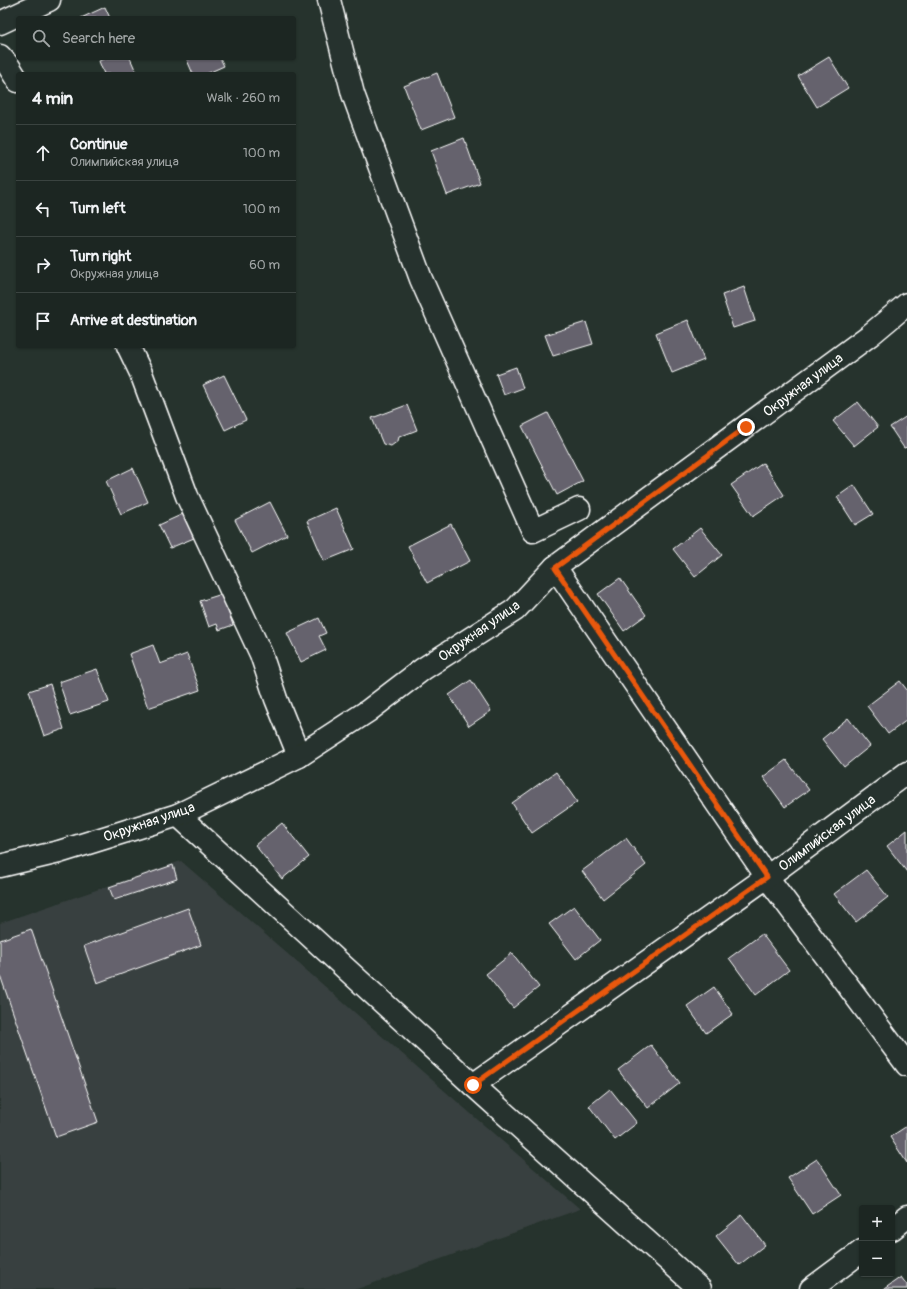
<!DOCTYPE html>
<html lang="en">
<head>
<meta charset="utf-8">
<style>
  :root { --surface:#1c2622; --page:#29322f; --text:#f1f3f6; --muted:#a0a5a5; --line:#3a4340 }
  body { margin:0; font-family:Pangolin,sans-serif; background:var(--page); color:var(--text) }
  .controls { position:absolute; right:12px; bottom:12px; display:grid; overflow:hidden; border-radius:4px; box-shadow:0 1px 3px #0004 }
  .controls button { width:36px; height:36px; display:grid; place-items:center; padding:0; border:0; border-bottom:1px solid var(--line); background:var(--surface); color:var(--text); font:20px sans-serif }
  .stop { position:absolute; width:12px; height:12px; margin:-9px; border:3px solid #ea580c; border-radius:50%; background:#fff }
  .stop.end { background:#ea580c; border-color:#fff; box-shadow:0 1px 4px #0008 }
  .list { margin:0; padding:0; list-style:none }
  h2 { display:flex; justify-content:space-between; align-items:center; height:52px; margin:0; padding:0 16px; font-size:17px }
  h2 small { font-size:13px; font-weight:400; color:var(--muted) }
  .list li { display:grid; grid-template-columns:26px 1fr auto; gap:12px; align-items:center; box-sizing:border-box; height:56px; padding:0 16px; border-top:1px solid var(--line) }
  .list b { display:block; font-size:15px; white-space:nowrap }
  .list p { margin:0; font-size:13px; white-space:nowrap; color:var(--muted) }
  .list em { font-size:13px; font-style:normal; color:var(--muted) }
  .icon { flex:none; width:22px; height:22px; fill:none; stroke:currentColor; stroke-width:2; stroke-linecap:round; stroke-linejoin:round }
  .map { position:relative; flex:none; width:907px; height:1289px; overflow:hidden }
  .search { position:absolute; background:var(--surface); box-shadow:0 1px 3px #0004; left:16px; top:16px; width:280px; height:44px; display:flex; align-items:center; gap:10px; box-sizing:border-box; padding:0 14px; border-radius:4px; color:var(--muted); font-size:15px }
  .panel { position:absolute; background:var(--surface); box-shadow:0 1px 3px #0004; left:16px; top:72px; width:280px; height:276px; border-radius:4px }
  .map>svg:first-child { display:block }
  .built { fill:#394140 }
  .building { fill:#65626d; stroke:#fff }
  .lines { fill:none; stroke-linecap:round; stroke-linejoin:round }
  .minor-casing { stroke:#fff; stroke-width:25 }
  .minor { stroke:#26332d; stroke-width:22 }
  .route { stroke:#ea580c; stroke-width:5 }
  .labels { text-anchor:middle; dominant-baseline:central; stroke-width:3.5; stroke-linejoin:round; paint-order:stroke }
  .street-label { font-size:14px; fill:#fff; stroke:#26332d }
</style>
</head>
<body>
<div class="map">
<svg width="907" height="1289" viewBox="0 0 907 1289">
  <rect width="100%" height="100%" fill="#26332d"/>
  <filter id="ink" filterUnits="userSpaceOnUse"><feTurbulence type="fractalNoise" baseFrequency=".025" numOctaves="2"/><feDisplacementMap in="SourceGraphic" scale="8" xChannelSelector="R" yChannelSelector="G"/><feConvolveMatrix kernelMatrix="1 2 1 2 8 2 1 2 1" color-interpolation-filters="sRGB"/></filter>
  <g filter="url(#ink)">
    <!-- built -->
    <path class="built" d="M181,861L580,1209L357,1289H0V923Z"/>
    <!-- building -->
    <g class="building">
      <path d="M105,7L110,18H81Z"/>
      <path d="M829,57L848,88L817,107L798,76Z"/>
      <path d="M106,58H130L137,74H104L99,61Z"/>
      <path d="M191,58H220L224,66L206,74H193L187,60Z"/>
      <path d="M437,73L454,117L421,130L404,86Z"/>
      <path d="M464,138L480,183L447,195L431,151Z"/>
      <path d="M744,287L755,321L733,328L722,295Z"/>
      <path d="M688,320L704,360L672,373L656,333Z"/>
      <path d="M586,322L593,344L553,356L545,335Z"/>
      <path d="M516,367L523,388L504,395L496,374Z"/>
      <path d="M224,375L246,420L225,430L203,385Z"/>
      <path d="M858,402L878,427L854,446L833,421Z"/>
      <path d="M407,405L417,430L399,437L398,441L391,446L383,444L372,418Z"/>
      <path d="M548,413L583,481L557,495L522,426Z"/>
      <path d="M907,416V447L904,448L890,427Z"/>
      <path d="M763,463L784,495L753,516L731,485Z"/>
      <path d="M133,468L148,502L121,514L106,481Z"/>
      <path d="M854,485L873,514L855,525L837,497Z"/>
      <path d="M270,502L287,535L252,553L235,520Z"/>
      <path d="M336,508L354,549L324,561L307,521Z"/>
      <path d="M183,514L194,538L170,548L159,525Z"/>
      <path d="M451,524L470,561L427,583L408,546Z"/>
      <path d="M700,528L722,555L695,577L673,549Z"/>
      <path d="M620,578L646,615L624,631L598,594Z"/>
      <path d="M222,594L233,625L219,630L217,624L209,627L200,601Z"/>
      <path d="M319,618L326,633L319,636L326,650L301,662L287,633Z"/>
      <path d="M153,645L160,664L187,654L200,690L148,708L129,654Z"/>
      <path d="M97,669L109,702L70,715L59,682Z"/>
      <path d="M471,680L491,711L469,726L449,695Z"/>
      <path d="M900,681L907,690V720L888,734L867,706Z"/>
      <path d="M50,684L64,729L44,736L29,691Z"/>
      <path d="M848,718L870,746L844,767L822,739Z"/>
      <path d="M786,760L809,790L785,807L763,777Z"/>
      <path d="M556,772L577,802L532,833L512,803Z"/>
      <path d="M282,823L309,857L282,879L255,845Z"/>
      <path d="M907,830V872L887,846Z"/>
      <path d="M626,838L646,865L603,899L582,871Z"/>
      <path d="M173,865L177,879L114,900L109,887Z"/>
      <path d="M866,870L888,897L856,922L834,894Z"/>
      <path d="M574,906L600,940L576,959L549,924Z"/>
      <path d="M188,908L201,945L97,983L84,946Z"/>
      <path d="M31,929L98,1122L56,1137L0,975V940Z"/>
      <path d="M762,934L789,970L756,995L729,958Z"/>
      <path d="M512,953L539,987L513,1008L486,974Z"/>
      <path d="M714,987L733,1014L706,1033L687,1006Z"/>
      <path d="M651,1045L680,1083L648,1108L618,1070Z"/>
      <path d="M610,1089L637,1123L615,1140L589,1106Z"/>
      <path d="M907,1126V1163L890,1137Z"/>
      <path d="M817,1159L841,1195L812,1214L788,1178Z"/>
      <path d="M742,1215L765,1245L739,1265L716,1236Z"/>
      <path d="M901,1277L907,1285V1289H884Z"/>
    </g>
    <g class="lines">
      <!-- minor casing -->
      <g class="minor-casing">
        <g id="minor">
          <path d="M329,0L353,94L421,279L533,531L579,509"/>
          <path d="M0,23L49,0"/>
          <path d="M0,56L8,65L18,81"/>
          <path d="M128,346L141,373L187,496L261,654L276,699L299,756"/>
          <path d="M555,567L767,877L907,1065"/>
          <path d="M178,815L473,1085L700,1289"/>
          <path d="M0,866L59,852L178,815L299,756L368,711L423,669L515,610L555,567L870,335L907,304"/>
          <path d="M473,1085L767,877L907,773"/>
          <path d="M892,1229L907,1217"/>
          <path d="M811,1289L862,1251"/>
        </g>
      </g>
      <!-- minor -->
      <use href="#minor" class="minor"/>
    </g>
  </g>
  <g class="lines" filter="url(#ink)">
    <!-- route -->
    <path class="route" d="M473,1085L767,877L555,568L746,427"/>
  </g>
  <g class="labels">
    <!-- street labels -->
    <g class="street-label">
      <text transform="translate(803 385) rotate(-37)">Окружная улица</text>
      <text transform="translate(479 631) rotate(-35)">Окружная улица</text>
      <text transform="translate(149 822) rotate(-19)">Окружная улица</text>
      <text transform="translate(827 833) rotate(-37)">Олимпийская улица</text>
    </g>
  </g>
</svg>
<div class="controls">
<button>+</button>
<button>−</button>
</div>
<div class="stop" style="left:473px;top:1085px"></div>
<div class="stop end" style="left:746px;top:427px"></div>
<div class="search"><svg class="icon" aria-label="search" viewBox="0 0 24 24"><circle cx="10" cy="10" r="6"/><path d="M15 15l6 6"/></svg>Search here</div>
<section class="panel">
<h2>4 min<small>Walk · 260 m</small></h2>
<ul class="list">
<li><svg class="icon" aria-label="ahead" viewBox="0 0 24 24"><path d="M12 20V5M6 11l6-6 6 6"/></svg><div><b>Continue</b><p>Олимпийская улица</p></div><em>100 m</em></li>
<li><svg class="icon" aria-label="left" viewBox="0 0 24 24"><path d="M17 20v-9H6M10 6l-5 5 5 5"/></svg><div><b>Turn left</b></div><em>100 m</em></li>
<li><svg class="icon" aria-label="right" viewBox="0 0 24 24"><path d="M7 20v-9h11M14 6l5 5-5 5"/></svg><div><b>Turn right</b><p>Окружная улица</p></div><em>60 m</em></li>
<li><svg class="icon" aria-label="arrive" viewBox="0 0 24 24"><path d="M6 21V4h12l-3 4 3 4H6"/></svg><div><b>Arrive at destination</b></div></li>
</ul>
</section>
</div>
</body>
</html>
